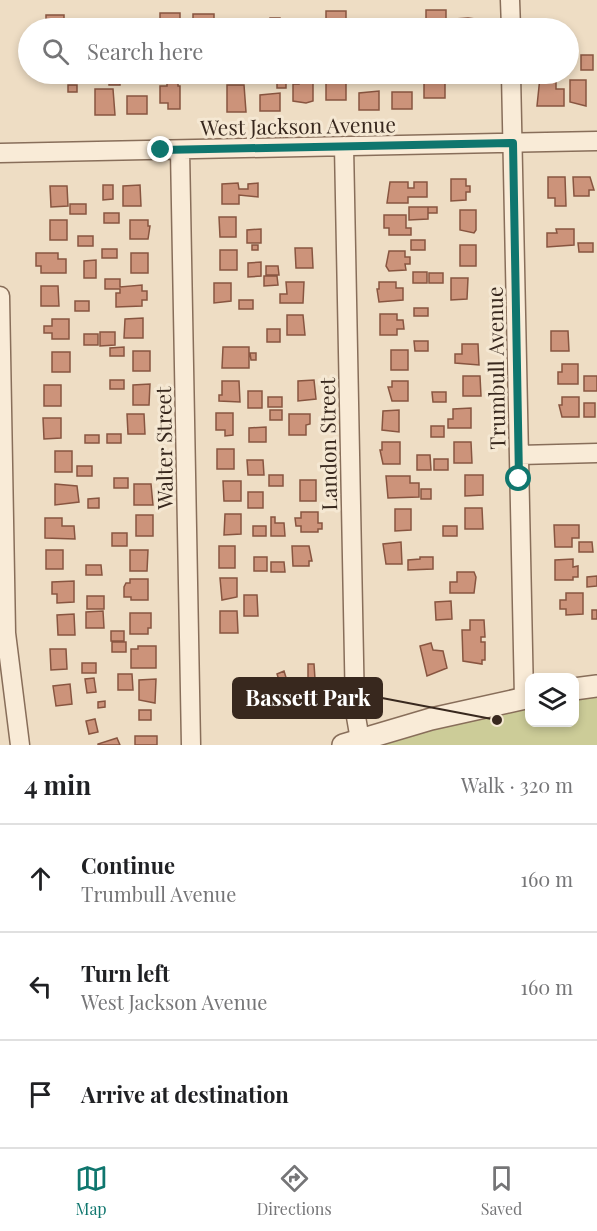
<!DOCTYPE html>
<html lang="en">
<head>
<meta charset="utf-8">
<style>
	:root { --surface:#fff; --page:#f6f6f6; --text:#202124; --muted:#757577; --line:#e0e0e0; --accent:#0f766e }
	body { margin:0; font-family:"Playfair Display",serif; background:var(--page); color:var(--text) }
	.controls { position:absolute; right:18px; bottom:18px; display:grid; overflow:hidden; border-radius:12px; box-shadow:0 3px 9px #0003 }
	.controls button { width:54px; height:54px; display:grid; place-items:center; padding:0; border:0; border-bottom:2px solid var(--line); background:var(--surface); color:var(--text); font:30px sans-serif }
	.stop { position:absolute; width:18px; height:18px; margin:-14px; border:4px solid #0f766e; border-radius:50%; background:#fff }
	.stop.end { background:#0f766e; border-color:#fff; box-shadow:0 2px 6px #0008 }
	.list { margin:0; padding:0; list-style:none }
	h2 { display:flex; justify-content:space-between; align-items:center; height:78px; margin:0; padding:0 24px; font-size:26px }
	h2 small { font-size:20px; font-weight:400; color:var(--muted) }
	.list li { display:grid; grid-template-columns:39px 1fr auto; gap:18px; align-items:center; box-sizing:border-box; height:108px; padding:0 24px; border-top:2px solid var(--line) }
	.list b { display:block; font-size:22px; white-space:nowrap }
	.list p { margin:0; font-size:20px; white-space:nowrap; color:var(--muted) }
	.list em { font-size:20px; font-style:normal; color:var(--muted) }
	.icon { flex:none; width:33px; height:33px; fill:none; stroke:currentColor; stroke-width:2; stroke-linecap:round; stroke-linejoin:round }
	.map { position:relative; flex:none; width:597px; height:745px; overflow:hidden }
	.search { position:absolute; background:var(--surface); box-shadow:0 3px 9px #0003; left:18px; right:18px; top:18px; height:66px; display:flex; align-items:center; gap:15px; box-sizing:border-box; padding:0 21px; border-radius:33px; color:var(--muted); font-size:22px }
	.sheet { height:402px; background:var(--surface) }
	nav { display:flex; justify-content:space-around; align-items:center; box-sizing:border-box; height:84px; border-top:2px solid var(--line); background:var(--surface); font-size:16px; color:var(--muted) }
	nav a { display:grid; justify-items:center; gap:3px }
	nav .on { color:var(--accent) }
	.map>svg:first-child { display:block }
	.green { fill:#cccc98 }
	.building { fill:#cc937a; stroke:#885540; stroke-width:1.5 }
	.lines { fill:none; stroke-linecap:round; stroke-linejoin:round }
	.minor-casing { stroke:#886e5a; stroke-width:21 }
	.tertiary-casing { stroke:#886e5a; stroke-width:24 }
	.minor { stroke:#f9ebd7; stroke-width:18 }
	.tertiary { stroke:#f9ebd7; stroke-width:21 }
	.route { stroke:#0f766e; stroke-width:8 }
	.labels { text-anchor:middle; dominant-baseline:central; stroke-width:6; stroke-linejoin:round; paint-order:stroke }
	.street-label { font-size:21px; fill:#38281e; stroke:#f5e8d3 }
	.leader { fill:none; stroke:#38281e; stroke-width:2 }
	.callout-dot { fill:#38281e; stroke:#f5e8d3; stroke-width:2 }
	.callout { fill:#38281e; stroke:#38281e; stroke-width:2 }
	.callout-label { font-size:22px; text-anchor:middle; font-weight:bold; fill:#fff }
</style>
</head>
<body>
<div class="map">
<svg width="597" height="745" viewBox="0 0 597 745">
	<rect width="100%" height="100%" fill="#eeddc4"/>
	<path class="green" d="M597,694V745H371L529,705L530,722H574L575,698Z"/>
	<path class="building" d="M426,10H446V27L426,28Z
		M326,11H346V28H326Z
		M160,13H180V28H160Z
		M193,14H214V28H193Z
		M46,15H64V28H46Z
		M270,18H280V28H260V21H270Z
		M468,18L475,19V28H455V19Z
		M392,20H413V28H392Z
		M101,22L114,24V28H95V24Z
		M227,22H247V28H227Z
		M127,23H148V28H127Z
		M581,55H593V70H581Z
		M38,74H55V79H38Z
		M67,74H81V83H67Z
		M109,74H120V85H109Z
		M139,74H154V79H139Z
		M242,74H252V83H242Z
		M277,75H286V88H277Z
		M540,77H556V89H564V106H537Z
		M299,78H313V101L306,103L293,101V84H299Z
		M570,80H586V106L570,102Z
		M167,81H178V86H180V109H168V103H160V86H167Z
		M424,81H445V98H424Z
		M326,83H346V100H326Z
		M68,85H77V92H68Z
		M227,85H244L246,112H227Z
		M95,89H113L115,115H95Z
		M379,91V110H359V93Z
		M392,92H412V109H392Z
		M280,93V111H260V95Z
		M127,96H147V114H127Z
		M548,177H565L566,206H555V198H548Z
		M573,177H590L594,190H589V196H574Z
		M451,179H466V186H470V192H466V200L451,201Z
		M390,182H408V188H414V182H427V197H408V203H387Z
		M238,183L239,189H248V184L258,183V197L239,195V204H222V184Z
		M103,185H113V199L103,200Z
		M140,185L141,206H123V186Z
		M50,186H67L68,206L51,207Z
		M70,204H86V214H70Z
		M409,207H428V219L409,220Z
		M428,207H437V213H428Z
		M460,210H476V230L474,233L460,230Z
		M104,213H119V223H104Z
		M384,215H406V228H411V235H389V228H384Z
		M219,217H236V237H220Z
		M50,220H67V240H50Z
		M130,220H148V226H150L148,239H130Z
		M261,229V243H247V230Z
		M556,229H574V245L547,247V233H557Z
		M78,236H93V246H78Z
		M411,240H425V250H411Z
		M578,243H593V252H579Z
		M252,245H258V250H252Z
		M460,245H476V266H460Z
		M295,248H312L313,268H296Z
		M102,249H117V258H102Z
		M220,250H237V270H220Z
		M389,251H405V257H410V264H405L406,270L389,271L386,266Z
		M36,253H58V259H66V273H41V266H36Z
		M131,253H148V273H131Z
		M96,260V278H84V261Z
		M261,262V276L248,277V263Z
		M266,266H278L279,275H266Z
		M413,272H427V283H413Z
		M429,273H443V283H429Z
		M264,276H277L278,285L264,286Z
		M451,278H468L467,299L451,300Z
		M105,279H120V287L142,285V291H147V300H142V306L116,307V293H120V289H105Z
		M286,282H304L303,303H280V294H287Z
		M379,282H396V288H403V300L379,302L377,289H379Z
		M214,283H231V301L214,303Z
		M41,286H58L59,306H41Z
		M239,300H253V309H239Z
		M75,301H89V311H75Z
		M414,308H428V316H414Z
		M380,314H397V320H403L404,329H397V335H380Z
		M287,315H303L305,335H287Z
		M143,318V338H124L125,319Z
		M52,319H69V339H52V333H44V326H52Z
		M267,329H280V342H267Z
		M551,331H568L569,351H551Z
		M100,332H115V345L100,346Z
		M84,334H98V345H84Z
		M414,341H428V351H415Z
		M462,344H478L479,365L455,363V354H462Z
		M124,347V356H110V348Z
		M223,347H249V368H222Z
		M391,350H408V370H391Z
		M133,351H150V371H133Z
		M52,352H70V372H52Z
		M250,353H256V360H251Z
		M562,364H578V384H558V372H562Z
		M463,376H480L481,396H463Z
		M584,376H597V391H584Z
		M110,380H124V389H110Z
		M314,380L316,399L298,401V381Z
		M222,381H239L240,402L219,401V395H222Z
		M392,381H408V401H392L388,387H392Z
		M150,384L149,405H133V385Z
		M44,385H61V406H44Z
		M248,391H262V408H248Z
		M432,392H446V402H433Z
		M268,397H282V407H268Z
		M562,397H579V417H562L559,405H562Z
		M584,403H595V417H584Z
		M471,408V428H448V419H453V409Z
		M270,410H282V420H270Z
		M399,410V432L382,430L383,411Z
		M216,413H233V435L225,436V430H216Z
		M127,414H144L145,434H128Z
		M289,414H310V424L306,425V435H289Z
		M43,418H61V438L44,439Z
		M431,426H444V437H431Z
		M266,427V442H249V428Z
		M107,434H121V443H107Z
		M85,435H99V443H85Z
		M382,442H400V464H383L380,450H382Z
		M454,442H471L472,463H454Z
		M217,449H234V469H217Z
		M55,451H72V472H55Z
		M417,455H430L431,470H417Z
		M434,459H448V470H434Z
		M247,460H263L264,475H248Z
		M77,466H92V476H77Z
		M269,475H283V486H269Z
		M465,475H483V495L465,496Z
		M386,476H410V483H419V497L388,498Z
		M114,478H128V488H114Z
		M300,480H316V501H300Z
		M223,481H241V501H224Z
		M55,484L77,486L79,502L55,505Z
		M134,484H151L153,505H134Z
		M421,489H431V499H421Z
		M248,492H263V508H248Z
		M99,498V508H88V499Z
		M465,508H482L483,529H465Z
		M395,509H411V530L395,531Z
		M301,512H318V523H322V529H318V532H301V526H296L295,518H301Z
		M225,514H241V534L224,535Z
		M136,515H153V536H136Z
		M271,517H275V523H284L285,536H271Z
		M45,518H62V526H74L75,539L45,538Z
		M554,525H579V538H572V547H555Z
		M253,526H266V536H253Z
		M443,526H457V536H443Z
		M112,533H127V546H112Z
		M401,542L402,564H386L383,544Z
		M579,542H592L593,552H579Z
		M219,546H235V568H219Z
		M292,546H309L312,561H309V566H293Z
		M46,550H63V569H46Z
		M130,550H148L147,571H130Z
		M254,557H267V571H254Z
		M420,557H433V569L408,570V560L420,559Z
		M573,559V567L578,566V577H573V580H555V560Z
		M271,562H284L285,572H271Z
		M86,565H101L102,575H86Z
		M457,572H474L476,577L474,593H450V582H457Z
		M597,576V586L587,587V577Z
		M220,578H237V597L222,600Z
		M130,579H148V600H131V597H124V587L126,583H130Z
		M74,581V602L57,603V594H52V582Z
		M566,593H583V614L566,615V609H560V600H566Z
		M244,595H257L258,616H244Z
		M87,596H104V609H87Z
		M451,601L452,619L436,620L435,602Z
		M592,610H597V619H592Z
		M103,611L104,628H86V612Z
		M220,611H237L238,633H220Z
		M130,613H151V628H148V634H130Z
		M74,614L75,635H58L57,615Z
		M470,620H484L485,637H481V642H485V660H482V664L463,661L462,630H470Z
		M111,631H124V641H111Z
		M112,642H126V652H112Z
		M431,643L433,650L443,651L447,668L427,676L420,646Z
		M138,646H156V668H131V649H138Z
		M50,649H66L67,669L51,670Z
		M82,663H96V673H82Z
		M308,664H314L315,679L322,681L320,700H304L303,679H308Z
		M284,671L288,684L281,686L277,674Z
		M118,674H132L133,690H118Z
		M94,678L96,692L87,693L85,679Z
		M156,679L155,703L139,700V680Z
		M70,684L72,704L56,706L53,686Z
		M105,701V707L98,708V702Z
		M139,710H151V720H139Z
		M95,719L98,732L89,734L86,721Z
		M135,736H157V745H135Z
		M117,738L120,745H98V744Z"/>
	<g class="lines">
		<defs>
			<path id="minor" d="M510,0L511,28
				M511,74L524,698
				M344,146L355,711L360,740
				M180,150L191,745
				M0,153L597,141
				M0,296L6,633L20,745
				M519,455L597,453"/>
			<path id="tertiary" d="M574,689L597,686
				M343,745L431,719L530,697"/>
		</defs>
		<use href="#minor" class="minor-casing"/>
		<use href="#tertiary" class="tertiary-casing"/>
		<use href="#minor" class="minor"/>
		<use href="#tertiary" class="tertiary"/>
	</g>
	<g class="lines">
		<path class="route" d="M161,150L513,143L519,479"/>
	</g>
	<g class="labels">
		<g class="street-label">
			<text transform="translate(298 125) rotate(-1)">West Jackson Avenue</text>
			<text transform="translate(495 368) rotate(-91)">Trumbull Avenue</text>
			<text transform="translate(327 444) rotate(-91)">Landon Street</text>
			<text transform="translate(163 448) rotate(-91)">Walter Street</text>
		</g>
	</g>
	<path class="leader" d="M497 720L382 698"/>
	<circle class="callout-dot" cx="497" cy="720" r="6"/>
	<rect class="callout" x="233" y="678" width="149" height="40" rx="6"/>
	<g class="callout-label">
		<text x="308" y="706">Bassett Park</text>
	</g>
</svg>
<div class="controls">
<button><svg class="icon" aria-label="layers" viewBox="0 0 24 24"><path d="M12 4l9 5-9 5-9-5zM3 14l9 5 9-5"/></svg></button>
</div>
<div class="stop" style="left:519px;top:479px"></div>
<div class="stop end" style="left:161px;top:150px"></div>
<div class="search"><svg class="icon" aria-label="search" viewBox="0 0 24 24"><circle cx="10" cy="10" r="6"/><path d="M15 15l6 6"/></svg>Search here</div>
</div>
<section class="sheet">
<h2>4 min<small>Walk · 320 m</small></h2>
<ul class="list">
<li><svg class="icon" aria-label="ahead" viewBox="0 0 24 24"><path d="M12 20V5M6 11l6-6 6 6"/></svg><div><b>Continue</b><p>Trumbull Avenue</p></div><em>160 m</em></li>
<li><svg class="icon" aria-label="left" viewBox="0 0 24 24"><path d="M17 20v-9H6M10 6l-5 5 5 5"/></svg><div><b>Turn left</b><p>West Jackson Avenue</p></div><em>160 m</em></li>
<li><svg class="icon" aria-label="arrive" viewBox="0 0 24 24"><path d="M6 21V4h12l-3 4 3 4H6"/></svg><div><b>Arrive at destination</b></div></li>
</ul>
</section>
<nav>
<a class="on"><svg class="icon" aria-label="map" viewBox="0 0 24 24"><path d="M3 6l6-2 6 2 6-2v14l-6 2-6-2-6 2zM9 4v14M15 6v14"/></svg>Map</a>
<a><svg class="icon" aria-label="directions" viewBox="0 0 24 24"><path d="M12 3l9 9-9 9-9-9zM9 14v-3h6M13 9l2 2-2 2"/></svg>Directions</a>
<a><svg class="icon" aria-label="saved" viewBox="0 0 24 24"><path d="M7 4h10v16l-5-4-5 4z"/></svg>Saved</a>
</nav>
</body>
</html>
